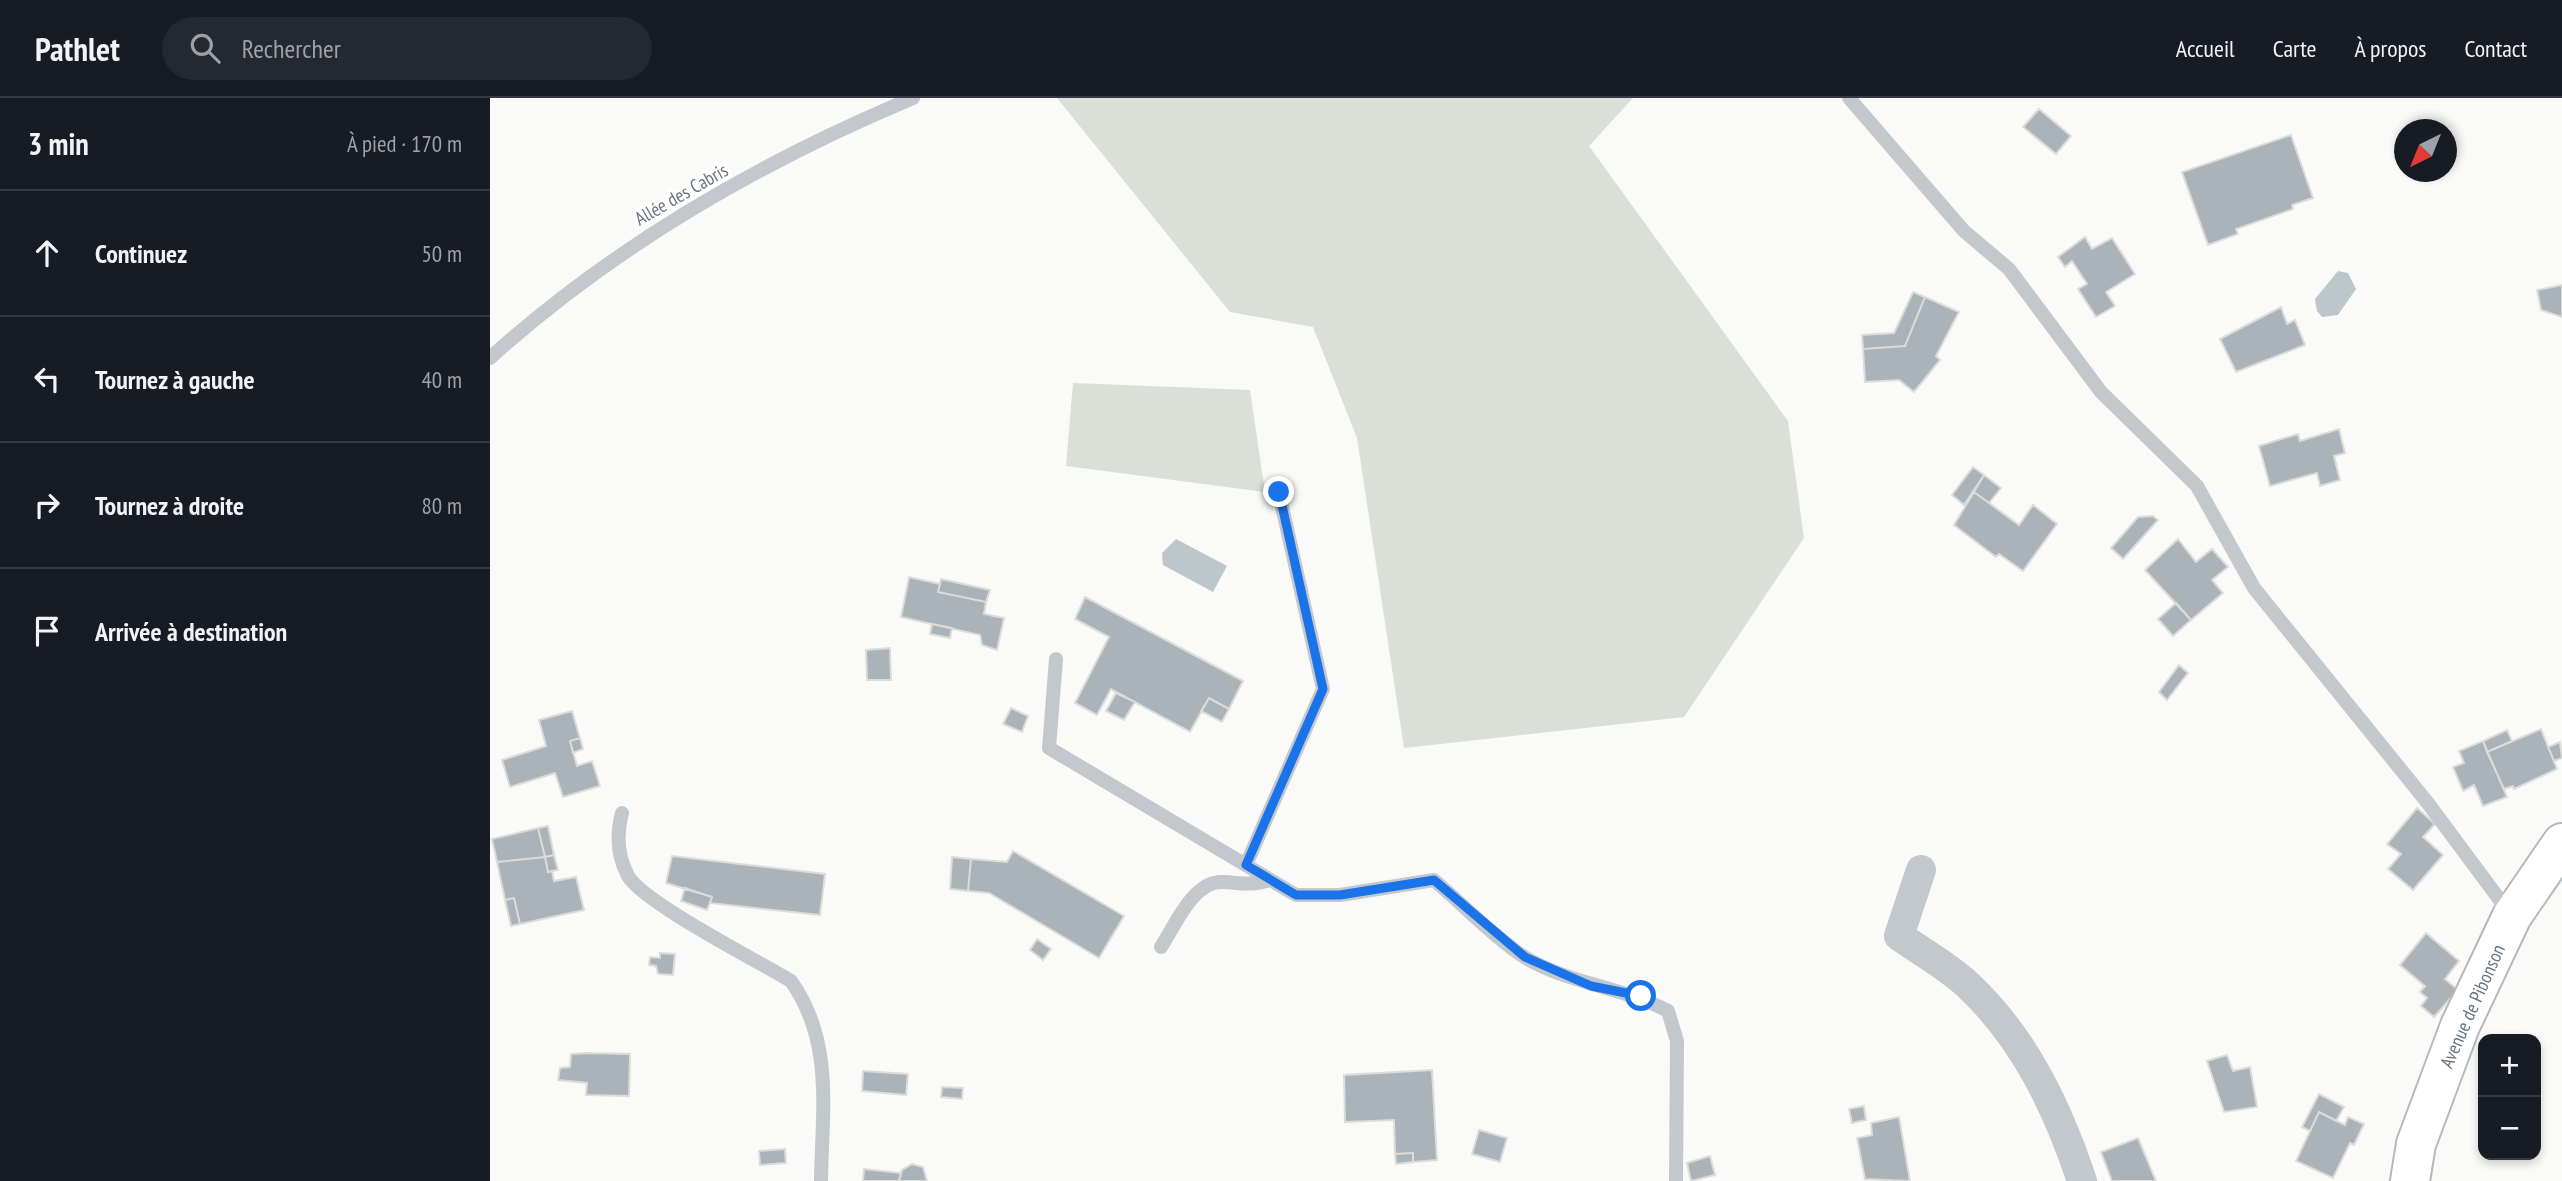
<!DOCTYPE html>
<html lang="fr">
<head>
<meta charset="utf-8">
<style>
	:root { --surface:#171b24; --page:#242831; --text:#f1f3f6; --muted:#9ea1a6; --line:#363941 }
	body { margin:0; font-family:"PT Sans Narrow",sans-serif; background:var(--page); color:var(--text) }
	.controls { position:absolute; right:21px; bottom:21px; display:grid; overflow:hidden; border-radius:14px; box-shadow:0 4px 10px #0003 }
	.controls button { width:63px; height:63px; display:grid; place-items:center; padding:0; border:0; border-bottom:2px solid var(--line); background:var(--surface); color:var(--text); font:35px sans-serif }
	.compass { position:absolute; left:1904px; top:21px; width:63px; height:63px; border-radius:50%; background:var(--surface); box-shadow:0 4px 10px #0003; rotate:223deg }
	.stop { position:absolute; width:21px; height:21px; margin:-16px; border:5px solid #1a73e8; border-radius:50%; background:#fff }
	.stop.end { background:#1a73e8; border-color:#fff; box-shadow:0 2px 7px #0008 }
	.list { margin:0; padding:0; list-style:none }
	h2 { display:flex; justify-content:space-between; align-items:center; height:91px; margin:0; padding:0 28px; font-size:30px }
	h2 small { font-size:23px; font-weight:400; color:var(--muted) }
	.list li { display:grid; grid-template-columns:46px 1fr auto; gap:21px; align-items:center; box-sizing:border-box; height:126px; padding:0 28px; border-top:2px solid var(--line) }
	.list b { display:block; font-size:26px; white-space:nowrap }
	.list em { font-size:23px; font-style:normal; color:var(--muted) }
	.icon { flex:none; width:38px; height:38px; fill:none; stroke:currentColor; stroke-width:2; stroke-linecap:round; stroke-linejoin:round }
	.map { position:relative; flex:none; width:2072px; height:1083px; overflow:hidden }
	header { display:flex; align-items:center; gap:42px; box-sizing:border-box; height:98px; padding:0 35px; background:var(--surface); border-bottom:2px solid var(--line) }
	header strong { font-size:33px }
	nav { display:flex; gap:38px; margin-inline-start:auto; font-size:24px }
	.search { width:490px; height:63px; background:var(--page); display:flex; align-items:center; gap:18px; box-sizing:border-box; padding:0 24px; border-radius:38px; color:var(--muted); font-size:26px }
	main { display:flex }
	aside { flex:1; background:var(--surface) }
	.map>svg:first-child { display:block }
	.green { fill:#dadfd7 }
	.water { fill:#bbc7cb }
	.building { fill:#aab3b9; stroke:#dcdcda; stroke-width:2 }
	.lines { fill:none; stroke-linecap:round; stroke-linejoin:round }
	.secondary-casing { stroke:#b3babf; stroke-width:42 }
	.lane { stroke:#c3c8cc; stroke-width:14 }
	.street { stroke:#c3c8cc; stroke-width:30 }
	.secondary { stroke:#fff; stroke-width:38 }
	.route { stroke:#1a73e8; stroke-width:9 }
	.labels { text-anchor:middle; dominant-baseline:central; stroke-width:7; stroke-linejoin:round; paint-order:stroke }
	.street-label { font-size:19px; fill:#657683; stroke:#fff }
</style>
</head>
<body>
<header>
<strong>Pathlet</strong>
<div class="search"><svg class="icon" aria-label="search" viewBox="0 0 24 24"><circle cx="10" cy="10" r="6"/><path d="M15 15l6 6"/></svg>Rechercher</div>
<nav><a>Accueil</a><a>Carte</a><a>À propos</a><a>Contact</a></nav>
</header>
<main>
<aside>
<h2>3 min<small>À pied · 170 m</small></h2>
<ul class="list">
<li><svg class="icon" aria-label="ahead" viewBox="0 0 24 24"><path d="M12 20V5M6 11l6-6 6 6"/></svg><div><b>Continuez</b></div><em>50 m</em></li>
<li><svg class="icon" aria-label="left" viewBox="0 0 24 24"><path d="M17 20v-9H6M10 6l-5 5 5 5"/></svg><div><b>Tournez à gauche</b></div><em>40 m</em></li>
<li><svg class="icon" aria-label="right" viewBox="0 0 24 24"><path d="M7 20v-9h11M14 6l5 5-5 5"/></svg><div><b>Tournez à droite</b></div><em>80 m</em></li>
<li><svg class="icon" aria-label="arrive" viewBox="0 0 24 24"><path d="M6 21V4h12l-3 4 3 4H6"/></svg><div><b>Arrivée à destination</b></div></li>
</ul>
</aside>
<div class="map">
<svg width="2072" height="1083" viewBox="0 0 2072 1083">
	<rect width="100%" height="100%" fill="#fafaf8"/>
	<path class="green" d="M567,0H1143L1099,48L1298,323L1314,440L1194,619L914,650L867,340L823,229L740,214Z
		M583,285L760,292L775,394L576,368Z"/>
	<path class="water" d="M1848,173L1858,175L1866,191L1848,217L1832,219L1827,213L1825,201Z
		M686,441L737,468L723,494L673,467L672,455Z"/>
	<path class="building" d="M1549,11L1581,38L1566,56L1533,29Z
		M1801,37L1823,100L1802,107L1803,111L1746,131L1748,136L1718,147L1692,74Z
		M1595,139L1602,151L1622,140L1645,176L1616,194L1625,208L1606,219L1588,191L1597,186L1582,163L1575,169L1568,159Z
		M2072,187V219L2051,212L2047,192Z
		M1423,194L1435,199L1415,248L1373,251L1372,237L1404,235Z
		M1435,199L1469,214L1446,258L1450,262L1424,294L1409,282L1375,284L1373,251L1415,248Z
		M1791,209L1797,226L1805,222L1815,247L1746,274L1730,241Z
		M1849,331L1855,355L1844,358L1850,382L1830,388L1827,375L1780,388L1769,348L1808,336L1810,343Z
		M1483,369L1494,377L1474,407L1462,397Z
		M1494,377L1511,390L1499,405L1484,394Z
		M1484,394L1529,427L1543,407L1567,426L1533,473L1509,456L1506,459L1464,427Z
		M1663,418L1668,422L1633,461L1621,450L1648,419Z
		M1688,441L1706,464L1722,451L1738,469L1722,482L1733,495L1701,522L1655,472Z
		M419,479L450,486L448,494L496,504L494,516L514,520L507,552L492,547L490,537L411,519Z
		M451,481L500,492L496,504L448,494Z
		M595,499L753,583L739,611L719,600L700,634L621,591L607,617L585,605L619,539L585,521Z
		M1686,505L1701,522L1683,538L1668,521Z
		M442,526L462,530L460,540L440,536Z
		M400,550L401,582H377L376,552Z
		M1689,567L1698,575L1677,602L1669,594Z
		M626,595L645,604L634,622L616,613Z
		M719,600L739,611L732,624L711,613Z
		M521,610L538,618L532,634L513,626Z
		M82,613L90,640L80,643L87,668L102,663L110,688L73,699L65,675L20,689L12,662L56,648L49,622Z
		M2051,631L2067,671L2024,691L2023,688L2014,691L1997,654Z
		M2017,632L2022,643L1997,654L1993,643Z
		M90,640L93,651L83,655L80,643Z
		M1993,643L2017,699L1993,708L1984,687L1973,693L1963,669L1974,665L1969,653Z
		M2070,644L2072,660L2064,663L2058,649Z
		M1927,710L1945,726L1933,739L1953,757L1923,792L1898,771L1911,756L1897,746Z
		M58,728L64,757L55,759L48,730Z
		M48,730L55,759L7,764L2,741Z
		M523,753L634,818L609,860L499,795L478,793L481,761L517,764Z
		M64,757L68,772L58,774L55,759Z
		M182,758L335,776L330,817L220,805L222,799L176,785Z
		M55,759L58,774L62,773L64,783L86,779L94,812L30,826L24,800L15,802L7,764Z
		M462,759L481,761L478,793L460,791Z
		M195,790L222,799L217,812L191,803Z
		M24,800L30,826L21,828L15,802Z
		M1936,835L1969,863L1955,881L1968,892L1944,919L1931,908L1937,900L1930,894L1935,888L1910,867Z
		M547,841L561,851L553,862L540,852Z
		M170,855L185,856L183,877L168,876L166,868L159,867L160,859L170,860Z
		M97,955L140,956L139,998L96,997L97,985L68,982L70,970L80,969L81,956Z
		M1737,957L1743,973L1760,969L1767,1009L1734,1014L1717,963Z
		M942,972L947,1062L923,1064V1055L905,1056L904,1022L855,1024L854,977Z
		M373,973L418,976L416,997L372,993Z
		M452,989L473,990L472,1001L451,999Z
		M1829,996L1854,1009L1846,1023L1829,1014L1820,1033L1812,1029Z
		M1374,1008L1376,1022L1362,1025L1359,1011Z
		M1829,1014L1855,1027L1858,1019L1874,1026L1864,1047L1860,1045L1843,1080L1806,1063Z
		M1409,1019L1420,1083L1375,1081L1367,1040L1382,1037L1381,1025Z
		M989,1032L1017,1040L1010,1064L982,1056Z
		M1648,1040L1666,1083H1622L1611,1054Z
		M295,1051L296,1065L270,1067L269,1053Z
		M923,1055V1064L906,1066L905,1056Z
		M1220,1058L1225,1077L1201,1083L1197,1065Z
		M422,1066L433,1069L437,1083H409L412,1072Z
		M374,1071L411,1075L409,1083H373Z"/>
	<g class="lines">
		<defs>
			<path id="secondary" d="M1920,1083L1926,1046L1970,928L2022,818L2072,745"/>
		</defs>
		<use href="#secondary" class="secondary-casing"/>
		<path class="lane" d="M1359,0L1474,133L1519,171L1611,294L1707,388L1764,490L1937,704L2021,817
			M0,260C124,148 270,64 423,0
			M566,561L559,650L806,797H850L944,782C970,804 1008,843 1036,860C1080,886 1133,889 1178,913L1187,943L1186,1083
			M132,715C126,737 127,757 138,778C154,805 268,863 301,883C344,944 332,1012 331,1083
			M756,767L833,591L789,395
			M671,849C685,828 703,783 732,784C754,785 758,788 781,782"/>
		<path class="street" d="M1431,772L1409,838C1432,854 1459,869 1479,888C1535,941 1568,1011 1592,1083"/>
		<use href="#secondary" class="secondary"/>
	</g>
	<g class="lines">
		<path class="route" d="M789,394L833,591L756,767L806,797H850L944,782L1035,859L1101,888L1151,898"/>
	</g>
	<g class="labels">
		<g class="street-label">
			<text transform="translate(191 96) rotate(-30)">Allée des Cabris</text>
			<text transform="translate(1982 908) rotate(-66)">Avenue de Pibonson</text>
		</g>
	</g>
</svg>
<div class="controls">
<button>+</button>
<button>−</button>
</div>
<svg class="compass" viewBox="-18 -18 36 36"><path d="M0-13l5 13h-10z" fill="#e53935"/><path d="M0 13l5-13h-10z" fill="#9ea1a6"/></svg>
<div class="stop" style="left:1151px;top:898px"></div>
<div class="stop end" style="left:789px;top:394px"></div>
</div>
</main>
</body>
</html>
